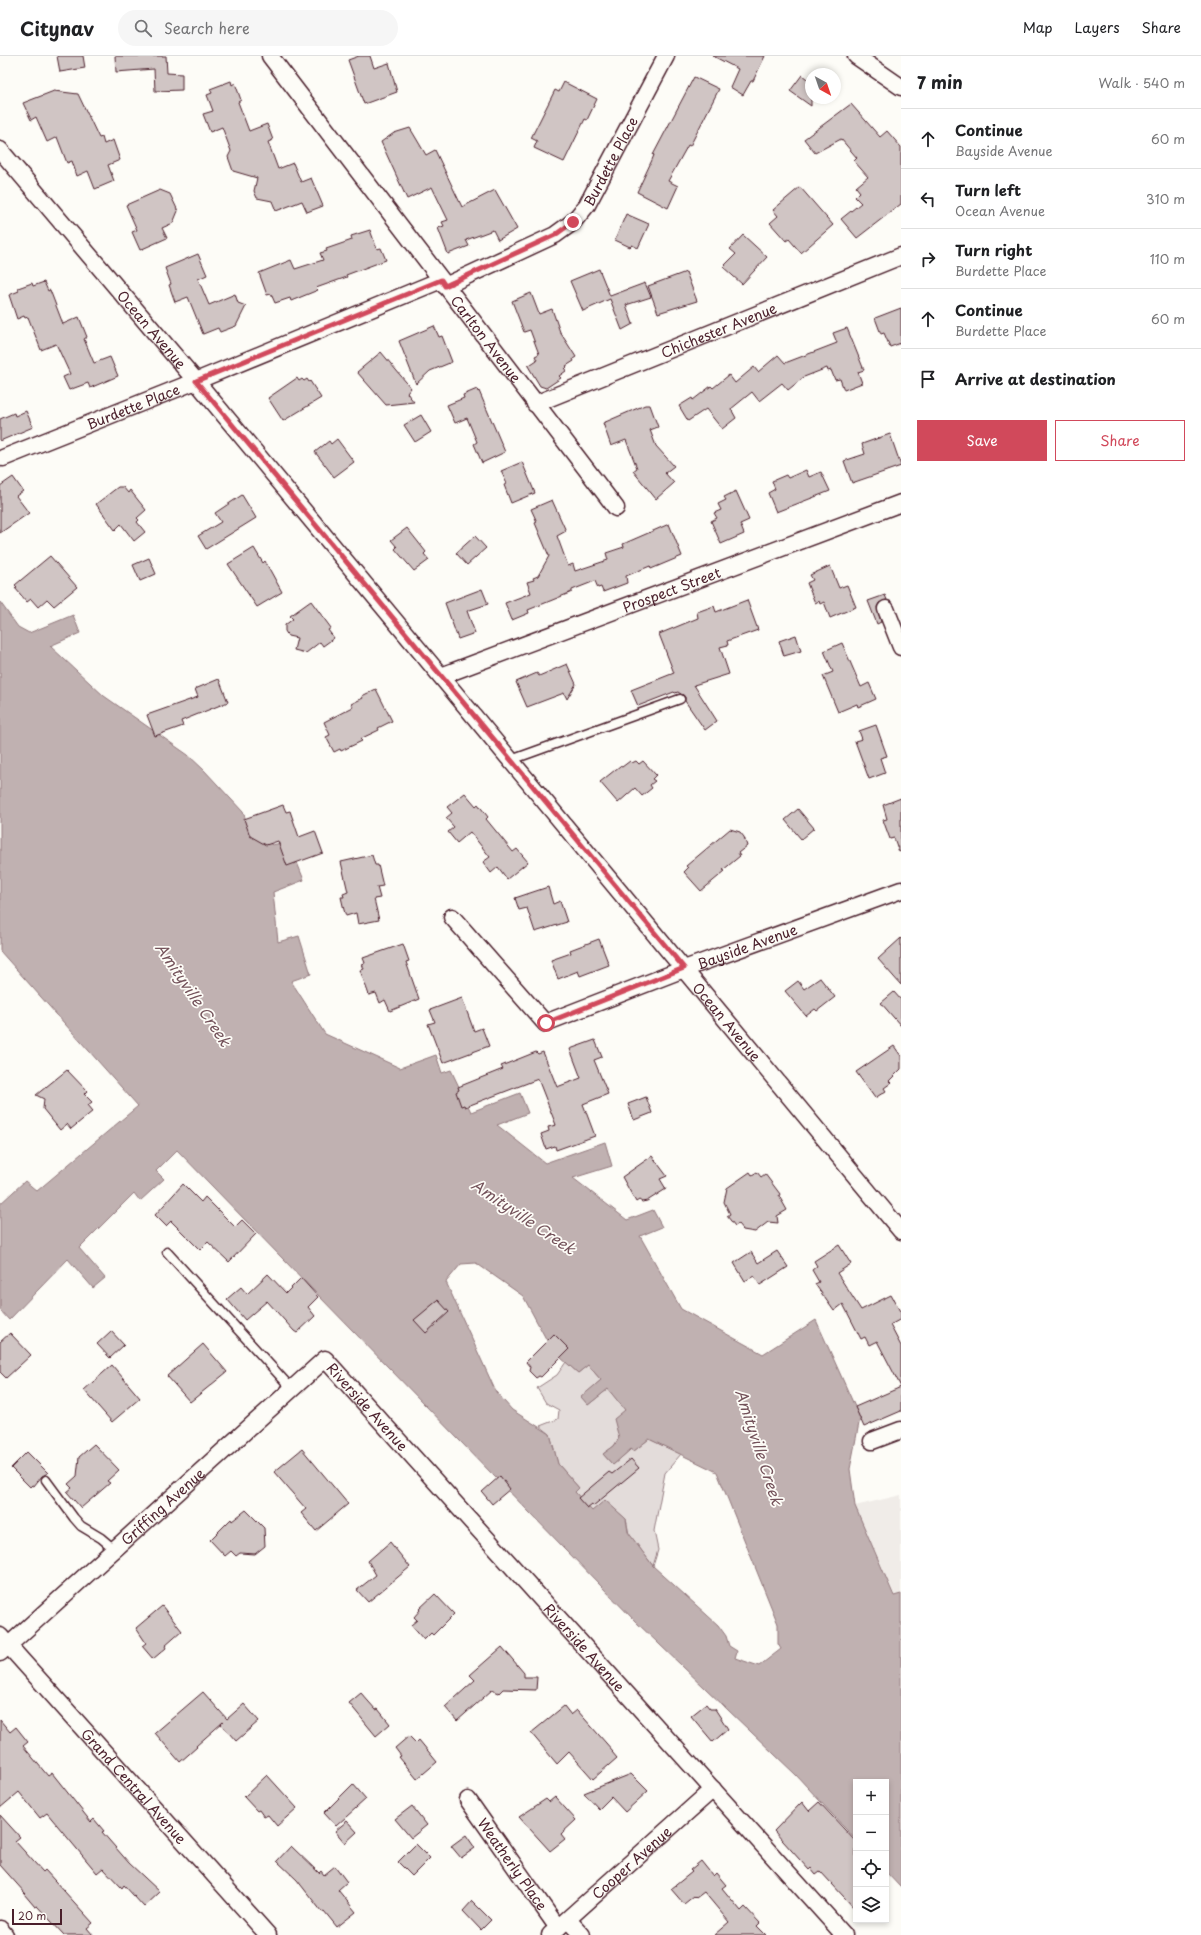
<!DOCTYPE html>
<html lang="en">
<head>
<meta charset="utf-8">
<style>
	:root { --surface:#fff; --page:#f6f6f6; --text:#202124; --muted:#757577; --line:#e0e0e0; --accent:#d1495b }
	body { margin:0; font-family:"Playpen Sans",sans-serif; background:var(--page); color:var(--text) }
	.controls { position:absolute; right:12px; bottom:12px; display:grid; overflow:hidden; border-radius:0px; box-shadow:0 2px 6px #0003 }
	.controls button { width:36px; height:36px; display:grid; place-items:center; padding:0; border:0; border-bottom:1px solid var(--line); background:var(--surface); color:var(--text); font:20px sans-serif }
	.compass { position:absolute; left:805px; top:12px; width:36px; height:36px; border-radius:50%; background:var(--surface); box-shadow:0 2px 6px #0003; rotate:140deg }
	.scale { position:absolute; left:12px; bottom:10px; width:50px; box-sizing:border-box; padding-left:4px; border:2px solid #4a1f2b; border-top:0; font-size:11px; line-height:14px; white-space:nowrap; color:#4a1f2b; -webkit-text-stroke:3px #fdfcf7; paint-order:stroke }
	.stop { position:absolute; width:12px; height:12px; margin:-9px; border:3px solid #d1495b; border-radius:50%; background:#fff }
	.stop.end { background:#d1495b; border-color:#fff; box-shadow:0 1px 4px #0008 }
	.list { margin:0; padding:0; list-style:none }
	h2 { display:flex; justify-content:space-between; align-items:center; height:52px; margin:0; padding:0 16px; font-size:17px }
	h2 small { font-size:13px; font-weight:400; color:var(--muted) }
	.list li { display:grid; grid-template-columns:26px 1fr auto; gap:12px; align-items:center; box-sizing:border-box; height:60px; padding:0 16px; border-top:1px solid var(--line) }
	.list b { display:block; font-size:15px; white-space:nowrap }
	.list p { margin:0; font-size:13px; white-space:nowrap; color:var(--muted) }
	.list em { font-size:13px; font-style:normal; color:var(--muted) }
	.actions { display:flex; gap:8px; padding:12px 16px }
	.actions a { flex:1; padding:9px 0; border:1px solid var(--accent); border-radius:0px; text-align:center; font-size:14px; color:var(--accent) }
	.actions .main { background:var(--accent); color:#fff }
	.icon { flex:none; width:22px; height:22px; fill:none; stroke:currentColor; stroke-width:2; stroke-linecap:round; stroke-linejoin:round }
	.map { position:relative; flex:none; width:901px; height:1879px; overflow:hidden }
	header { display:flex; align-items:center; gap:24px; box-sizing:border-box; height:56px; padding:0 20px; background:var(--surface); border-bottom:1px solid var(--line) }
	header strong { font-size:19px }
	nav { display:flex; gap:22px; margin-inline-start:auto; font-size:14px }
	.search { width:280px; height:36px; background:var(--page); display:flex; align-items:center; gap:10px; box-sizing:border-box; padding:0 14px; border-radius:22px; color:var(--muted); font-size:15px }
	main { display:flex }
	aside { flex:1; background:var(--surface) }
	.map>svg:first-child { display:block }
	.built { fill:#f0ece8 }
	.green { fill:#e3dcda; stroke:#967e82 }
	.water { fill:#c0b1b1; stroke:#91777b; fill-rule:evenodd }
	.building { fill:#d0c5c4; stroke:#4a1f2b }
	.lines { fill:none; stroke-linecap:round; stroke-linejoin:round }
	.lane-casing { stroke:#4a1f2b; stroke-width:11 }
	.street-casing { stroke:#4a1f2b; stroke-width:19 }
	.lane { stroke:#fdfcf7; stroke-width:8 }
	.street { stroke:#fdfcf7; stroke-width:16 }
	.route { stroke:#d1495b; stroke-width:5 }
	.labels { text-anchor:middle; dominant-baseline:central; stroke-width:3.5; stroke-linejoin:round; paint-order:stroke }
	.street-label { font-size:14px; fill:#4a1f2b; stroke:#fdfcf7 }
	.water-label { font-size:15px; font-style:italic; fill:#73525a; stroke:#fdfcf7 }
</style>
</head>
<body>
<header>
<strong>Citynav</strong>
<div class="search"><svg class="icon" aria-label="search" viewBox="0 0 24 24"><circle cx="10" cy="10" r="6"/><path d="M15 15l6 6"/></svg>Search here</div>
<nav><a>Map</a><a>Layers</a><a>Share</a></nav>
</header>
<main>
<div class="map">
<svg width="901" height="1879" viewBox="0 0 901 1879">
	<rect width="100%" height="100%" fill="#fdfcf7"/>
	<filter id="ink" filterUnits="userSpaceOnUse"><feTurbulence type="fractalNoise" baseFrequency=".025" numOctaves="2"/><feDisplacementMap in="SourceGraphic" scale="8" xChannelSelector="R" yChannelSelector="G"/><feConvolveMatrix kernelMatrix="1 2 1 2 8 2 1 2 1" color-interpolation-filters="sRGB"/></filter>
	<g filter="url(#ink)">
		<path class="built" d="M901,1439V1538L895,1540L855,1450Z"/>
		<path class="green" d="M566,1306L578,1317L588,1309L601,1324L582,1341L588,1349L608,1333L626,1354L615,1363L619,1382L614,1390L603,1398L613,1409L631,1393L634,1395L649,1383L681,1398L665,1417L654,1475L658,1494L653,1510L629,1478L626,1463L605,1445L592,1456L575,1436L579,1432L558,1408L550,1378L540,1370L558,1363L559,1354L546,1347L537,1332L557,1319Z"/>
		<path class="water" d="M0,546L18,571L29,577L73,559L80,577L50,590L104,640L188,699L204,714L243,756L249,772L272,789L281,787L296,804L304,824L273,836L278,886L299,880L311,918L291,925L325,978L400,1012L436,999L442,1017L451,1014L471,1056L520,1037L528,1057L497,1069L545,1107L605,1086L612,1110L573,1122L627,1164L653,1154L662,1171L640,1180L681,1253L763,1298L816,1264L860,1362L850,1413L855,1450L894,1540L901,1538V1832L886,1816V1726H856V1784L796,1719L636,1566L177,1094L156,1115L164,1123L140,1145L134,1137L79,1192L105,1222L93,1232L68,1203L9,1264L0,1254V1148L25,1125L37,1135L138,1050L0,895ZM476,1207L523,1240L552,1294L578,1317L588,1309L601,1324L581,1341L588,1349L608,1333L625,1354L614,1363L619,1382L614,1390L603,1398L613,1409L631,1393L634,1395L649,1383L717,1416L778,1568V1588L781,1593L759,1610L735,1602L737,1595L729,1590L726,1580L718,1569L653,1510L628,1476L626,1463L605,1444L592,1455L575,1436L579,1432L558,1408L550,1378L512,1354L496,1336L446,1226L461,1208Z"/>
		<path class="building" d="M57,0H83L85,12L60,16Z
			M115,0H166L167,17L182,18V34L155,35L154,13L116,16Z
			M359,0H370L374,12L389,7L397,36L364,48L348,4Z
			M713,0H765L753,25H751L743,39L730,31L738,13Z
			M802,19L811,26V50L790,35Z
			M694,21L719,33L690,90L688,89L668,125L678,130L668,152L637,136L652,104L654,99H653Z
			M231,25L232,29L235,27L241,44L238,46L249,75L267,68L273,84L268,86L278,113L293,107L301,126L311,122L323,150L307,156L302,145L276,155L272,145L257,142L254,135L257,122L233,115L228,101L231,95L222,71L210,76L203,58L213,55L207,39L212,37L210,33Z
			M564,26L597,43L587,64L585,63L564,106L534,92L537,85L531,82L555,34L559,36Z
			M54,35L78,38L99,82L102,81L104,88L113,84L120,104L108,109L114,125L95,133L88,115L77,120L72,105L67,107L57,81L47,86L36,61L31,64L23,47Z
			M851,48L880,81L887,75L901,91V148L857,182L841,163L861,147L855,141L860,136L856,131L868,121L854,105L857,102L841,83L815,97L804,83Z
			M410,72L426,99L435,94L462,151L495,134L517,173L498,184L493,174L466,184L469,190L448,198L438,172L444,170L442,166L448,164L432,131L407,143L381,86L394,77Z
			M800,131L833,169L801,197L789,183L786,185L770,167L778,160L773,154Z
			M160,134L170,138L178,155L173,167L162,172L167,182L140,194L132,176L137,174L126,149Z
			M626,158L649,168L638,192L632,189L630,191L615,184Z
			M370,174L377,193L381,192L386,204L346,219L347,221L316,232L318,234L291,245L290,242L275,247L271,238L267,239L259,217L291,204L295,213L323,204L320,197L327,195L326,193L352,184L351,180Z
			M743,179L767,201L742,228L723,211L736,198L730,193Z
			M198,198L207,219L198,223L209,249L235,238L238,247L246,250L236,270L220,276L218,272L203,278L188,241L175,246L169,229L171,228L165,212Z
			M599,213L610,240L645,227L651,241L626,249L633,268L622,274L610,243L583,255L570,225Z
			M686,216L697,245L658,257L648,230Z
			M44,226L48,235L50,234L63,268L79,261L87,281L84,283L94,307L110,301L118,320L90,332L88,327L69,334L63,321L70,318L58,292L56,288L41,294L28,261L25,262L24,260L17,263L9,239L19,235L18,232L32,227L33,230Z
			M531,237L539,258L552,253L560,276L576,301L573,303L574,305L566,310L567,311L565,313L566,315L559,320L561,322L546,332L540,330L528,310L537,304L535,300L539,298L530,274L524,276L512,245Z
			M901,252V287L890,291L884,277L881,278L875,262Z
			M434,270L439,281L442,280L452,306L430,315L416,328L399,285Z
			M847,272L864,314L858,316L862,327L844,334L840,323L835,324L831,314L828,315L827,312L804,321L788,334L782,327L759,345L752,336L731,353L736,362L722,373L706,353L688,365L679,350L692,342L693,344L711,330L713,332L729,319L735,327L754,311L758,316L778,299L785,307L837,287L833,277Z
			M381,296L411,332L407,337L414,346L386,349L357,316Z
			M297,322L299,325L302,323L304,325L307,323L309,326L310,325L321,342L283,365L268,342Z
			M477,333L478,336L479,335L505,396L482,407L474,388L477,386L467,362L455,367L447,349L464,342L463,339Z
			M645,349H650L658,371L650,374L656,390L674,410L665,417L674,427L656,443L633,415L637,412L626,384L611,390L603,367Z
			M26,355L33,371L0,385V363L14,357L15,360Z
			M421,359L431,376L415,386L404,369Z
			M890,378L901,410L852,427L844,405L865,398L862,388Z
			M337,383L354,406L334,421L315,396L329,385L331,388Z
			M522,406L535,437L511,447L504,429L507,428L501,415Z
			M806,414L809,421L821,416L830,435L776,456L768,437L775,433L772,425L786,419L788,422Z
			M13,421L23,435L16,440L29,457L0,477V430Z
			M118,431H123L128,437L130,434L146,454L137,462L139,464L137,466L145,476L134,485L121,468L115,474L96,448Z
			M736,435L749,464L740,468L744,478L721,488L711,465L717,462L714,457L721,454L718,448L726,444L724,441Z
			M242,439L256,462L206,493L198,480L221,466L215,457Z
			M552,444L566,475L557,480L568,510L573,508L575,515L608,504L606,497L624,491L623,488L669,468L682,500L651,513L650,510L626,520L627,527L603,536L601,531L598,532L595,525L572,534V536L528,554L529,557L512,564L505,547L531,537L527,526L534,524L533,522L538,520L549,500L535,467L537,466L531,453Z
			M407,472L426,496L424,498L429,504L414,515L395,493L397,491L391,484Z
			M475,480L486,492L467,509L456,497Z
			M254,492L263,507L265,505L282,536L257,551L228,508Z
			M50,500L77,531L54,550L47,543L38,551L31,543L27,546L15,532L17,531L15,529Z
			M149,502L156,518L140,525L133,509Z
			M830,510L839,532L847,529L856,551L830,562L824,546L820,548L819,545L815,547L807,527L813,524L810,519Z
			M482,533L488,548L467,555L475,577L458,583L445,547Z
			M885,539L887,544L879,547L877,551L881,566L877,568L868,545Z
			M747,544L758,574L727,585L728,589L720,591L729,618L694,629L717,665L705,674L685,645V641L678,636L675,637L674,636L638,650L631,634L674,617L659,578L698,562L697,556L714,550L716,556Z
			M311,545L331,572L328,574L334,582L323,590L320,586L306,597L294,594L297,582L288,580L285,575V569L293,563L290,560Z
			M796,579L801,595L784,600L779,585Z
			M842,587L861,631L869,627L876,643L858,651L857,648L838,656L823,620L833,616L824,595Z
			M567,608L576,628L567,643L564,637L527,651L516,626L537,617L539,620Z
			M219,623L228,646L181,665L183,670L155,680L147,659L198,641L195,633Z
			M376,633L392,665L378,672L379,674L360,683L362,685L341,695L340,693L334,696L326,681L330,679L324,666L353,651L351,648L363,642L362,640Z
			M876,669L887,700L880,702L885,717L869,723L855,685L862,683L859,675Z
			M630,705L632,707L636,705L639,708L643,705L656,719L652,723L655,725L650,729L652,732L642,740L635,732L618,747L600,726L620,710L622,711Z
			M465,737L476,750L478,748L488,761L486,763L513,796L517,793L528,806L507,823L498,811L491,817L483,806L490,801L470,776L457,787L448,776L454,771L446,762L452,757L447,751Z
			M901,742V795L899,796L894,782L890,783L883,764L887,763L883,749Z
			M283,749L286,756L290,755L299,781L315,775L323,797L287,810L278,785L266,789L250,780L244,763Z
			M798,753L814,772L801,783L785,764Z
			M730,773L740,776L744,781L747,790L738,797L740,800L723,814L725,815L701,835L684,816L688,812L686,810Z
			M372,799L375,809H378L383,830L377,831L380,842L374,843L379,864L358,868L356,857L346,860L344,854L341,841H344L343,838L348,836L341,806Z
			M548,831L553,848L560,845L567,866L535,876L527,852L519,854L515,842Z
			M901,882V929L878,903Z
			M599,883L609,909L580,920L578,915L558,923L551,904L571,897L570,894Z
			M403,888L409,905L406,906L419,943L390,955L385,944L380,947L376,937L369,939L360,914L364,913L362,908L365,907L363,902Z
			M820,922L835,941L817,955L815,953L806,960L785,935L798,925L804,933Z
			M894,936L901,944V970L881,947Z
			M462,942L474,975L482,972L489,990L443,1007L428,968L435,966L430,954Z
			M595,984L602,1001L594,1004L608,1038L583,1048L595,1080L556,1094L555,1090L546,1093L541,1078L549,1075L548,1071L556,1069L538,1023L465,1051L464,1049L461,1050L456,1036L459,1034L458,1031L503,1013L501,1010L536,996L538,998L543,996L557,1031L581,1022L570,993Z
			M894,990L901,1000V1013L889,1025L891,1027L884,1032L886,1035L875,1042L856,1016Z
			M67,1014L87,1035L84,1038L92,1046L88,1049L93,1055L71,1073L67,1068L60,1074L43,1053L44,1043L36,1039Z
			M646,1041L652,1057L634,1064L628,1048Z
			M652,1100L667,1120L660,1123L666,1133L647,1145L642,1146L639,1144L636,1146L622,1121Z
			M750,1116L752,1119L757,1116L761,1121L765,1118L780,1138L779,1140L787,1154L777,1160L778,1167L768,1166L755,1176L743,1174L738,1168L735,1170L727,1160L730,1158L724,1146L727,1132Z
			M183,1128L201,1146L205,1141L235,1171L242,1164L256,1178L229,1206L208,1186L200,1194L171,1165L166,1170L155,1159Z
			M839,1189L851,1208L837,1217L861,1254L891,1239L901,1257V1263L890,1269L901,1290V1331L877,1285L869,1289L865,1281L861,1283L843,1248L834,1255L815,1228L819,1226L812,1214L817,1210L814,1205Z
			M777,1195L788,1211L760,1229L754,1220L745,1225L734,1207L751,1196L758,1207Z
			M268,1218L286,1237L301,1222L318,1241L308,1251L315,1260L297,1277L294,1275L267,1245L245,1264L227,1243L241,1231L247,1238Z
			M438,1244L449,1256L426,1277L414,1264Z
			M111,1275L124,1289L110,1302L97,1288Z
			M10,1277L31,1299L6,1322L0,1316V1286Z
			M554,1278L569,1293L541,1321L539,1320L536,1322L529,1315L530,1311L526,1306Z
			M203,1288L227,1316L190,1346L167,1320Z
			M112,1309L140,1342L112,1366L84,1334Z
			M901,1331V1355L864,1371L855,1351Z
			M94,1388L119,1414L107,1425L110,1427L81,1452L67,1436L72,1432L68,1428L77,1420L79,1401Z
			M302,1393L348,1448L316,1475L301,1457L306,1453L274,1416Z
			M27,1396L48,1417L42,1420L34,1430L32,1429L30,1431L11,1412Z
			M631,1403L639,1412L593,1450L592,1448L587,1452L578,1442L609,1416L612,1418Z
			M500,1420L510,1433L492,1448L482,1436Z
			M246,1454L264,1472L265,1490L255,1498L240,1497L236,1500L231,1495L225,1500L210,1484L231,1463L232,1465Z
			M390,1486L410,1511L368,1546L357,1534L376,1519L368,1505Z
			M435,1538L454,1558L433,1579L431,1577L424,1584L411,1569L417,1564L414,1561L420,1554L419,1553Z
			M162,1550L182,1575L165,1590L166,1592L153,1603L142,1590L146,1587L136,1572Z
			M502,1591L524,1617V1621H537L536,1634L503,1633L499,1637L492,1634L457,1665L445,1651L475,1624L470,1619Z
			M203,1636L227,1663L244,1648L259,1665L236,1685L221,1668L223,1666L196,1690L197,1691L180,1706L155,1677Z
			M361,1637L376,1654L378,1653L390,1668L376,1680L349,1647Z
			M706,1648L710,1653H715L728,1673L713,1686L691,1660Z
			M564,1650L571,1659L577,1654L613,1695L612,1696L617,1702L593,1723L569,1696L557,1708L531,1677Z
			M0,1664L10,1676L16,1671L28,1686L23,1690L48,1720L52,1717L91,1766L94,1763L104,1775L102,1776L129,1807L160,1836L144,1851L124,1829L122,1832L103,1812L97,1817L47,1757L40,1762L19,1736L0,1752Z
			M409,1680L416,1687L419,1684L437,1706L417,1723L399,1701L401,1700L395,1692Z
			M631,1718L648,1735L625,1756L611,1741L599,1753L584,1737Z
			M267,1719L297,1752L277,1770L268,1759L264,1761L259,1754L257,1755L244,1741Z
			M353,1728L366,1743L336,1770L324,1757Z
			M555,1741L576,1764L561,1778L565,1783L550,1795L519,1761L546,1743L549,1746Z
			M802,1746L809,1755L819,1746L856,1786V1854L820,1815L816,1818L811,1812L809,1814L774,1775Z
			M412,1750L427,1769L411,1782L395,1763Z
			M0,1759L20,1781L15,1785L43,1816L45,1814L93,1867L87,1872L93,1879H64L37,1850L35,1851L24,1838L25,1837L0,1809Z
			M347,1765L357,1776L345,1787L335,1775Z
			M466,1779L475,1792L461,1802L451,1790Z
			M416,1788L430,1802L412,1820L398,1806Z
			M291,1790L319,1817L321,1815L324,1819L335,1810L347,1826L338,1834L356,1856L337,1871L324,1855L322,1856L297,1824L277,1805Z
			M701,1805L713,1820L716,1817L726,1829L722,1832L741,1855L745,1851L760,1867L757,1870L766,1879H714L729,1866L704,1836L696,1842L694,1840L684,1848L671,1833L692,1816L690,1814Z
			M472,1845L491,1864L481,1874L463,1855Z"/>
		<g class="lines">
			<defs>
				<path id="lane" d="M511,704L680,643
					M167,1196L292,1333
					M46,1424L74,1462L81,1470L101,1482L114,1493"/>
				<g id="street">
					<path id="s1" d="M270,0L616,452"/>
					<path d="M856,0L901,31"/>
					<path id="s2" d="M0,94L196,325L901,1175"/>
					<path id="s3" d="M445,230L555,179L573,166L587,149L666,0"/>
					<path id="s4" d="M535,348L901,200"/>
					<path id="s5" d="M3,402L196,325L441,224"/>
					<path d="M886,553L901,591"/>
					<path id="s6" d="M441,620L901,447"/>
					<path id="s7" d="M452,861L545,967L684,913L901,834"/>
					<path d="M872,1385L901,1374"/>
					<path id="s8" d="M0,1580L268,1879"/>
					<path id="s9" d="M0,1597L325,1303L844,1879"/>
					<path id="s10" d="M468,1744L558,1872"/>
					<path d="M568,1864L582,1879"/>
					<path d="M0,1873L5,1879"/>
					<path id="s11" d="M550,1879L713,1733"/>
				</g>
			</defs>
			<use href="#lane" class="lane-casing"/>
			<use href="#street" class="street-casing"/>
			<use href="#lane" class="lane"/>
			<use href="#street" class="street"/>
		</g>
	</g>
	<g class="lines" filter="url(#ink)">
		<path class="route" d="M546,967L684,912L196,325L441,224L445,230L555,179L573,166"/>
	</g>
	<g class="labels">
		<g class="street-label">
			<text stroke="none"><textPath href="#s3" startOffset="215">Burdette Place</textPath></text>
			<text stroke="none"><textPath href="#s2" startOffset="235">Ocean Avenue</textPath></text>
			<text stroke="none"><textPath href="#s4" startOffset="198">Chichester Avenue</textPath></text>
			<text stroke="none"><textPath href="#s1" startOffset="356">Carlton Avenue</textPath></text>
			<text stroke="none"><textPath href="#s5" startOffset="140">Burdette Place</textPath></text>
			<text stroke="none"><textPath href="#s6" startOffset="246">Prospect Street</textPath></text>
			<text stroke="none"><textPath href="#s7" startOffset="357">Bayside Avenue</textPath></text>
			<text stroke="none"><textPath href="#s2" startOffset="1135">Ocean Avenue</textPath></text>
			<text stroke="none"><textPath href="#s9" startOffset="502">Riverside Avenue</textPath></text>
			<text stroke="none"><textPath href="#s9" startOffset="219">Griffing Avenue</textPath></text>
			<text stroke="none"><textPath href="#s9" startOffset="826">Riverside Avenue</textPath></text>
			<text stroke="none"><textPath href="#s8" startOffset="201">Grand Central Avenue</textPath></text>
			<text stroke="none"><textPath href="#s11" startOffset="109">Cooper Avenue</textPath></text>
			<text stroke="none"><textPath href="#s10" startOffset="78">Weatherly Place</textPath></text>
		</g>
		<g class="water-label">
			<text transform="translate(194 938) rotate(56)">Amityville Creek</text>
			<text transform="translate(524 1160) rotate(34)">Amityville Creek</text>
			<text transform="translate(760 1391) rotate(72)">Amityville Creek</text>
		</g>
	</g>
</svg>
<div class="controls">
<button>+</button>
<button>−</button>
<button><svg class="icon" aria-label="locate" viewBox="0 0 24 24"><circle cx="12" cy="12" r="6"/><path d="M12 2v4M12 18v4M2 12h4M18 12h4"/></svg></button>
<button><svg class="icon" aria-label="layers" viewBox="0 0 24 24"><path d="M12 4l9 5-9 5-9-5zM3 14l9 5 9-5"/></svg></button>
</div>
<svg class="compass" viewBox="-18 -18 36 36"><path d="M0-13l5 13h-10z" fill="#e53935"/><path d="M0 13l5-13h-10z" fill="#757577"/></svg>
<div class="scale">20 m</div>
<div class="stop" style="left:546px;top:967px"></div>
<div class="stop end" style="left:573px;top:166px"></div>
</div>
<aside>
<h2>7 min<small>Walk · 540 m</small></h2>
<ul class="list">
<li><svg class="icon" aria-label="ahead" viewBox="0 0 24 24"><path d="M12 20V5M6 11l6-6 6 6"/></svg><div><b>Continue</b><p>Bayside Avenue</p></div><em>60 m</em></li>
<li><svg class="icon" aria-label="left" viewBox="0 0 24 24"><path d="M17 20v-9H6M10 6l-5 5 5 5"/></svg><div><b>Turn left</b><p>Ocean Avenue</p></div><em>310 m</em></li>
<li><svg class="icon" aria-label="right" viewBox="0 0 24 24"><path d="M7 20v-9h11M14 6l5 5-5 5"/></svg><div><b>Turn right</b><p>Burdette Place</p></div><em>110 m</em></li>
<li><svg class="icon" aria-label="ahead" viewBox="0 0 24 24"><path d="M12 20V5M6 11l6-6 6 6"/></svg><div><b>Continue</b><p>Burdette Place</p></div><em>60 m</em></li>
<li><svg class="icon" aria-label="arrive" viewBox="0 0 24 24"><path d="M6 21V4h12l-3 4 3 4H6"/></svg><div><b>Arrive at destination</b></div></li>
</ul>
<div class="actions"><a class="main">Save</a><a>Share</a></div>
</aside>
</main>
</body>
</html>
